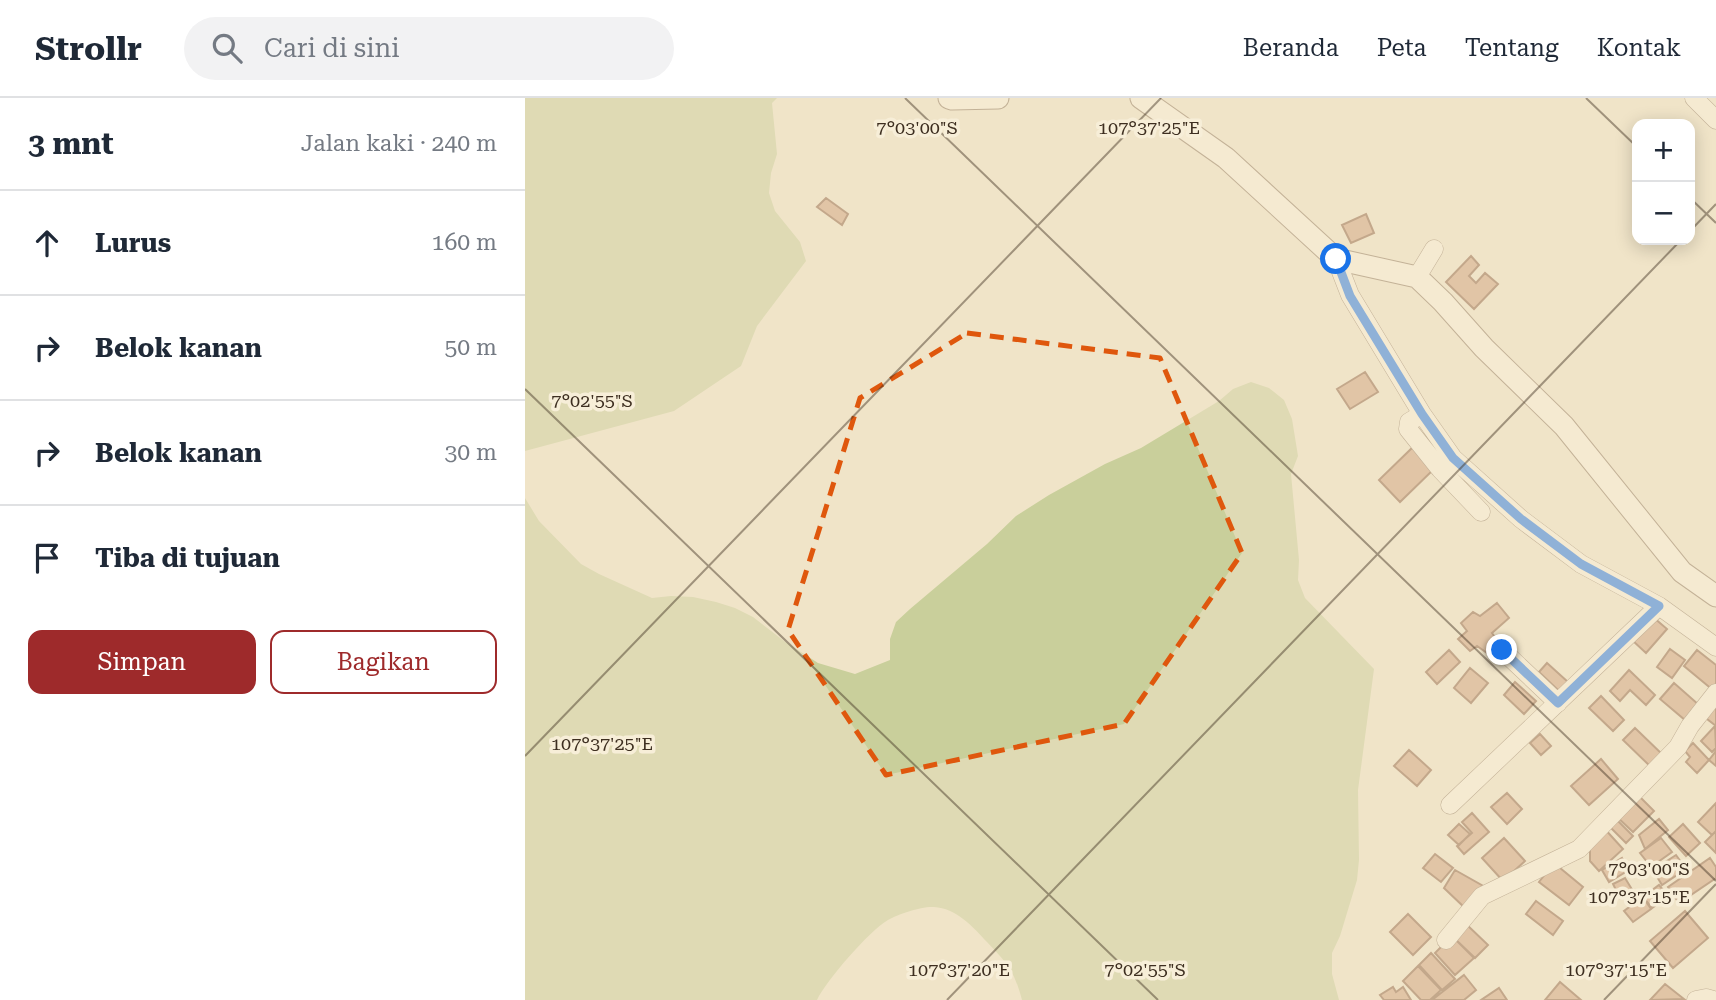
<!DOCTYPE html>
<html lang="id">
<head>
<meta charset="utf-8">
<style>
	:root { --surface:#fff; --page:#f2f2f3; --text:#1f2937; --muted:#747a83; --line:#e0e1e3; --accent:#9e2a2b }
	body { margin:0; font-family:"Roboto Serif",serif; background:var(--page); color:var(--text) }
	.controls { position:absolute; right:21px; top:21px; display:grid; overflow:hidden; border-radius:14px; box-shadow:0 4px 18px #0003 }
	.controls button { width:63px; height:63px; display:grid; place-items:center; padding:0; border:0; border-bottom:2px solid var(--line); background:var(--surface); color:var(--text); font:35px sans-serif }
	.stop { position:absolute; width:21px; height:21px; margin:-16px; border:5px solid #1a73e8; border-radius:50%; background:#fff }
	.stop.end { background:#1a73e8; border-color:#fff; box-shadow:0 2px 7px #0008 }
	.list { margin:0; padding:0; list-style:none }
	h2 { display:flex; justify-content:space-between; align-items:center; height:91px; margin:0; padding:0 28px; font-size:30px }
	h2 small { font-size:23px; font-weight:400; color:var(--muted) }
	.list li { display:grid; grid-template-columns:46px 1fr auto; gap:21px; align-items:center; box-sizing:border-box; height:105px; padding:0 28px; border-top:2px solid var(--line) }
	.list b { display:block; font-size:26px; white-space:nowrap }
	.list em { font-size:23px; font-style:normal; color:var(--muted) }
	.actions { display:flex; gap:14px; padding:21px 28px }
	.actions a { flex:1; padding:16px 0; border:2px solid var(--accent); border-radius:14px; text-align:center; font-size:24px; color:var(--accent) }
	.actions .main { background:var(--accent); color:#fff }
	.icon { flex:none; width:38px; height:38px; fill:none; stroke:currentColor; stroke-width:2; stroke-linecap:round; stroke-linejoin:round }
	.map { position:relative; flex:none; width:1191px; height:902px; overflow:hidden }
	header { display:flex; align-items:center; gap:42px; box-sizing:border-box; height:98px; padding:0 35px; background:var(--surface); border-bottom:2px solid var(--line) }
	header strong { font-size:33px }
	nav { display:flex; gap:38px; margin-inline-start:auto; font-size:24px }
	.search { width:490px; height:63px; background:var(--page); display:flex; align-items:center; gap:18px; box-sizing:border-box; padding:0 24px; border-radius:38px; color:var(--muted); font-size:26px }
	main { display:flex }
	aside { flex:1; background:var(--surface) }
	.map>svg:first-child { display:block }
	.green { fill:#c9cf9b }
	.building { fill:#cf9f7d; stroke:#8d5f41; stroke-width:2 }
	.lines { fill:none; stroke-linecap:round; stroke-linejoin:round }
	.minor-casing { stroke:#8d765c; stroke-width:19 }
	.tertiary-casing { stroke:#8d765c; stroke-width:23 }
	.minor { stroke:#faf1dc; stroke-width:18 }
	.tertiary { stroke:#faf1dc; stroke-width:21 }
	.route { stroke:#1a73e8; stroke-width:9 }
	.marked { fill:none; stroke:#df570d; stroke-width:5; stroke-dasharray:14 9; stroke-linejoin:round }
	.ticks { fill:none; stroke:#3d2e20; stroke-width:2; stroke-opacity:0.45 }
	.ticks-label { font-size:18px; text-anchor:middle; fill:#3d2e20; stroke:#f7eed8; stroke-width:7; stroke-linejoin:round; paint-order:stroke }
</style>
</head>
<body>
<header>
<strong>Strollr</strong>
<div class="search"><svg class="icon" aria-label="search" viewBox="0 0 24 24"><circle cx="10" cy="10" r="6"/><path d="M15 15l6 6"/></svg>Cari di sini</div>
<nav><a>Beranda</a><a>Peta</a><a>Tentang</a><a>Kontak</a></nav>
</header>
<main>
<aside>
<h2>3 mnt<small>Jalan kaki · 240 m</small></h2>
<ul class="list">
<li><svg class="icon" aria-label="ahead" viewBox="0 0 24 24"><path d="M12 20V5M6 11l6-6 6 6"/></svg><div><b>Lurus</b></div><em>160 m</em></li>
<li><svg class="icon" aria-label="right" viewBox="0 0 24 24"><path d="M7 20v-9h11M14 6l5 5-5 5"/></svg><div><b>Belok kanan</b></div><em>50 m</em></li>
<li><svg class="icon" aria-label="right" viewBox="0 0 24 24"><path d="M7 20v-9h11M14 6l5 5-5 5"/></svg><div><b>Belok kanan</b></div><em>30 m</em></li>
<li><svg class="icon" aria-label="arrive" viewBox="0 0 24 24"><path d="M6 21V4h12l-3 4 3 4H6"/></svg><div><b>Tiba di tujuan</b></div></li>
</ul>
<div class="actions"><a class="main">Simpan</a><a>Bagikan</a></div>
</aside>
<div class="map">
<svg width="1191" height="902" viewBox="0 0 1191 902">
	<rect width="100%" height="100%" fill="#f0e4c8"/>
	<path class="green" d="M0,0H252L247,5L252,56L246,75L244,95L250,113L275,144L281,163L232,228L216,268L149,313L0,353Z
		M726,284L744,290L759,302L767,321L773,358L766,376L774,462L773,482L780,500L849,571L833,692L834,762L832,782L815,838L807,855V876L814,902H497C489,872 482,865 462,844C448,829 431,810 409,809C397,808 373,816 363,822C344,833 301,883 292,902H0V400L14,423L56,466L74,476L127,500L146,498L168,499L191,504L210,510L228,519L259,543L293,565L330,576L365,562V541L371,524L385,511L462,446L491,418L524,397L580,366L616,350L694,303L708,291Z"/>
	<path class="building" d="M301,100L323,116L317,127L292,109Z
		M841,116L849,135L826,145L817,127Z
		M946,158L954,167L944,178L951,185L960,175L973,186L949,211L921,184Z
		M840,274L853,294L825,311L812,291Z
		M889,348L910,370L875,404L854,382Z
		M972,505L984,520L967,535L974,545L962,555L952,548L945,553L933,541L942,533L936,525L948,514L955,518Z
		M1128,519L1142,531L1121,555L1107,542Z
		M1145,551L1160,562L1147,580L1132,569Z
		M924,552L935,564L912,586L901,574Z
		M1172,552L1191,567V591L1189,593L1159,568Z
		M1022,565L1043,584L1034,593L1014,574Z
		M945,570L963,585L946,605L929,590Z
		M1104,572L1130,597L1121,607L1105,592L1095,603L1085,593Z
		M990,584L1011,603L999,616L979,597Z
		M1149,585L1174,607L1160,622L1135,601Z
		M1076,598L1099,622L1088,633L1064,610Z
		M1191,601V628L1177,617Z
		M1190,628L1191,650L1187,654L1176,643Z
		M1110,630L1139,658L1127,670L1098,642Z
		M1015,636L1026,648L1016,657L1005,645Z
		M1168,645L1184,662L1172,675L1161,664L1165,659L1160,653Z
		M884,652L906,672L892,688L869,668Z
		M1191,653V668L1184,662Z
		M1076,661L1093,681L1064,707L1046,688Z
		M982,695L997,711L982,726L966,709Z
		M1111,695L1129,713L1108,734L1090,717Z
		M1191,705V733L1187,737L1173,724Z
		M947,715L964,734L939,756L932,748L947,735L937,724Z
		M1088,718L1108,738L1101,745L1081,725Z
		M1134,721L1143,732L1120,751L1114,737Z
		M934,726L945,736L934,747L923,737Z
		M1158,726L1175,745L1161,758L1144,739Z
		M1078,729L1098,751L1074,773L1065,763V742Z
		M1191,733V755L1180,744Z
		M979,740L1000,763L978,783L957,760Z
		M1136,740L1147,754L1126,769L1115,755Z
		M910,756L928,770L916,784L898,770Z
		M1151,757L1161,771L1137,787L1128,772Z
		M1097,760L1104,772L1084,784L1077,772Z
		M1185,760L1191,769V780L1154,805L1143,789Z
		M1029,765L1058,789L1044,807L1014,784Z
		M930,772L960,789L940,810L919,790Z
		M1100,780L1108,793L1095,800L1088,786Z
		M1134,787L1143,798L1127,810L1118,799Z
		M1118,799L1126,811L1108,824L1099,813Z
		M1011,803L1038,823L1028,837L1001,816Z
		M1160,813L1183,840L1148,870L1125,843Z
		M883,816L906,839L888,857L865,834Z
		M940,825L963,847L950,860L927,838Z
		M927,838L949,860L930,877L910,855Z
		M906,855L930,881L917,892L894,867Z
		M893,868L916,892L905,902H896L878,883Z
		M939,877L951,892L939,902H907Z
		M1035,884L1056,902H1020Z
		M1140,886L1159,901L1125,902Z
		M868,889L871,894L878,889L886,902H859L855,897Z
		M974,890L982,902H956Z"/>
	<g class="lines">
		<defs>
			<path id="minor" d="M1169,0L1191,22
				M811,161L825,197L897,316L928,360L996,421L1056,466L1134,508L1191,549
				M892,179L909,151
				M897,316L884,324L883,331L915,371L956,414
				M977,552L1033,605
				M925,707L1134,508
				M921,842L957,798L1054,751L1153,649L1165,628L1191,595
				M1171,902L1181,900L1188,902"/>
			<path id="tertiary" d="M424,0L427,1L473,0
				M616,0L701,60L811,161L892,179L918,204L959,250L1039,328L1157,474L1191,498"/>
		</defs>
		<use href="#minor" class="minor-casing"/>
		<use href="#tertiary" class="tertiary-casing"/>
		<use href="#minor" class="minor"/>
		<use href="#tertiary" class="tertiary"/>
	</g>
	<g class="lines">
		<path class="route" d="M811,161L825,198L897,316L928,360L996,421L1056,466L1134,508L1033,605L977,552"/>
	</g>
	<path d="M0 0H1191V902H0ZM442,235L635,260L717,455L599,626L361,677L263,532L335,300Z" fill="#f0e4c8" fill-opacity=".55" fill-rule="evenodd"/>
	<path class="marked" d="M442,235L635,260L717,455L599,626L361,677L263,532L335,300Z"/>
	<path class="ticks" d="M380,0L1191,783M1061,0L1112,49M1165,100L1191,125M1165,133L1191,106M0,291L633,902M0,658L636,0M422,902L1156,142M1079,902L1191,786"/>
	<g class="ticks-label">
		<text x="392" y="36">7°03'00"S</text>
		<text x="624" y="36">107°37'25"E</text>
		<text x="67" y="309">7°02'55"S</text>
		<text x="77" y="652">107°37'25"E</text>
		<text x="1124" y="777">7°03'00"S</text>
		<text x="1114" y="805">107°37'15"E</text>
		<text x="434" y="878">107°37'20"E</text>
		<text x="1091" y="878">107°37'15"E</text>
		<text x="620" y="878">7°02'55"S</text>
	</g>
</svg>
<div class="controls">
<button>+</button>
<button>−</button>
</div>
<div class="stop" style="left:811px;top:161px"></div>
<div class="stop end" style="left:977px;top:552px"></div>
</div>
</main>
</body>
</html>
